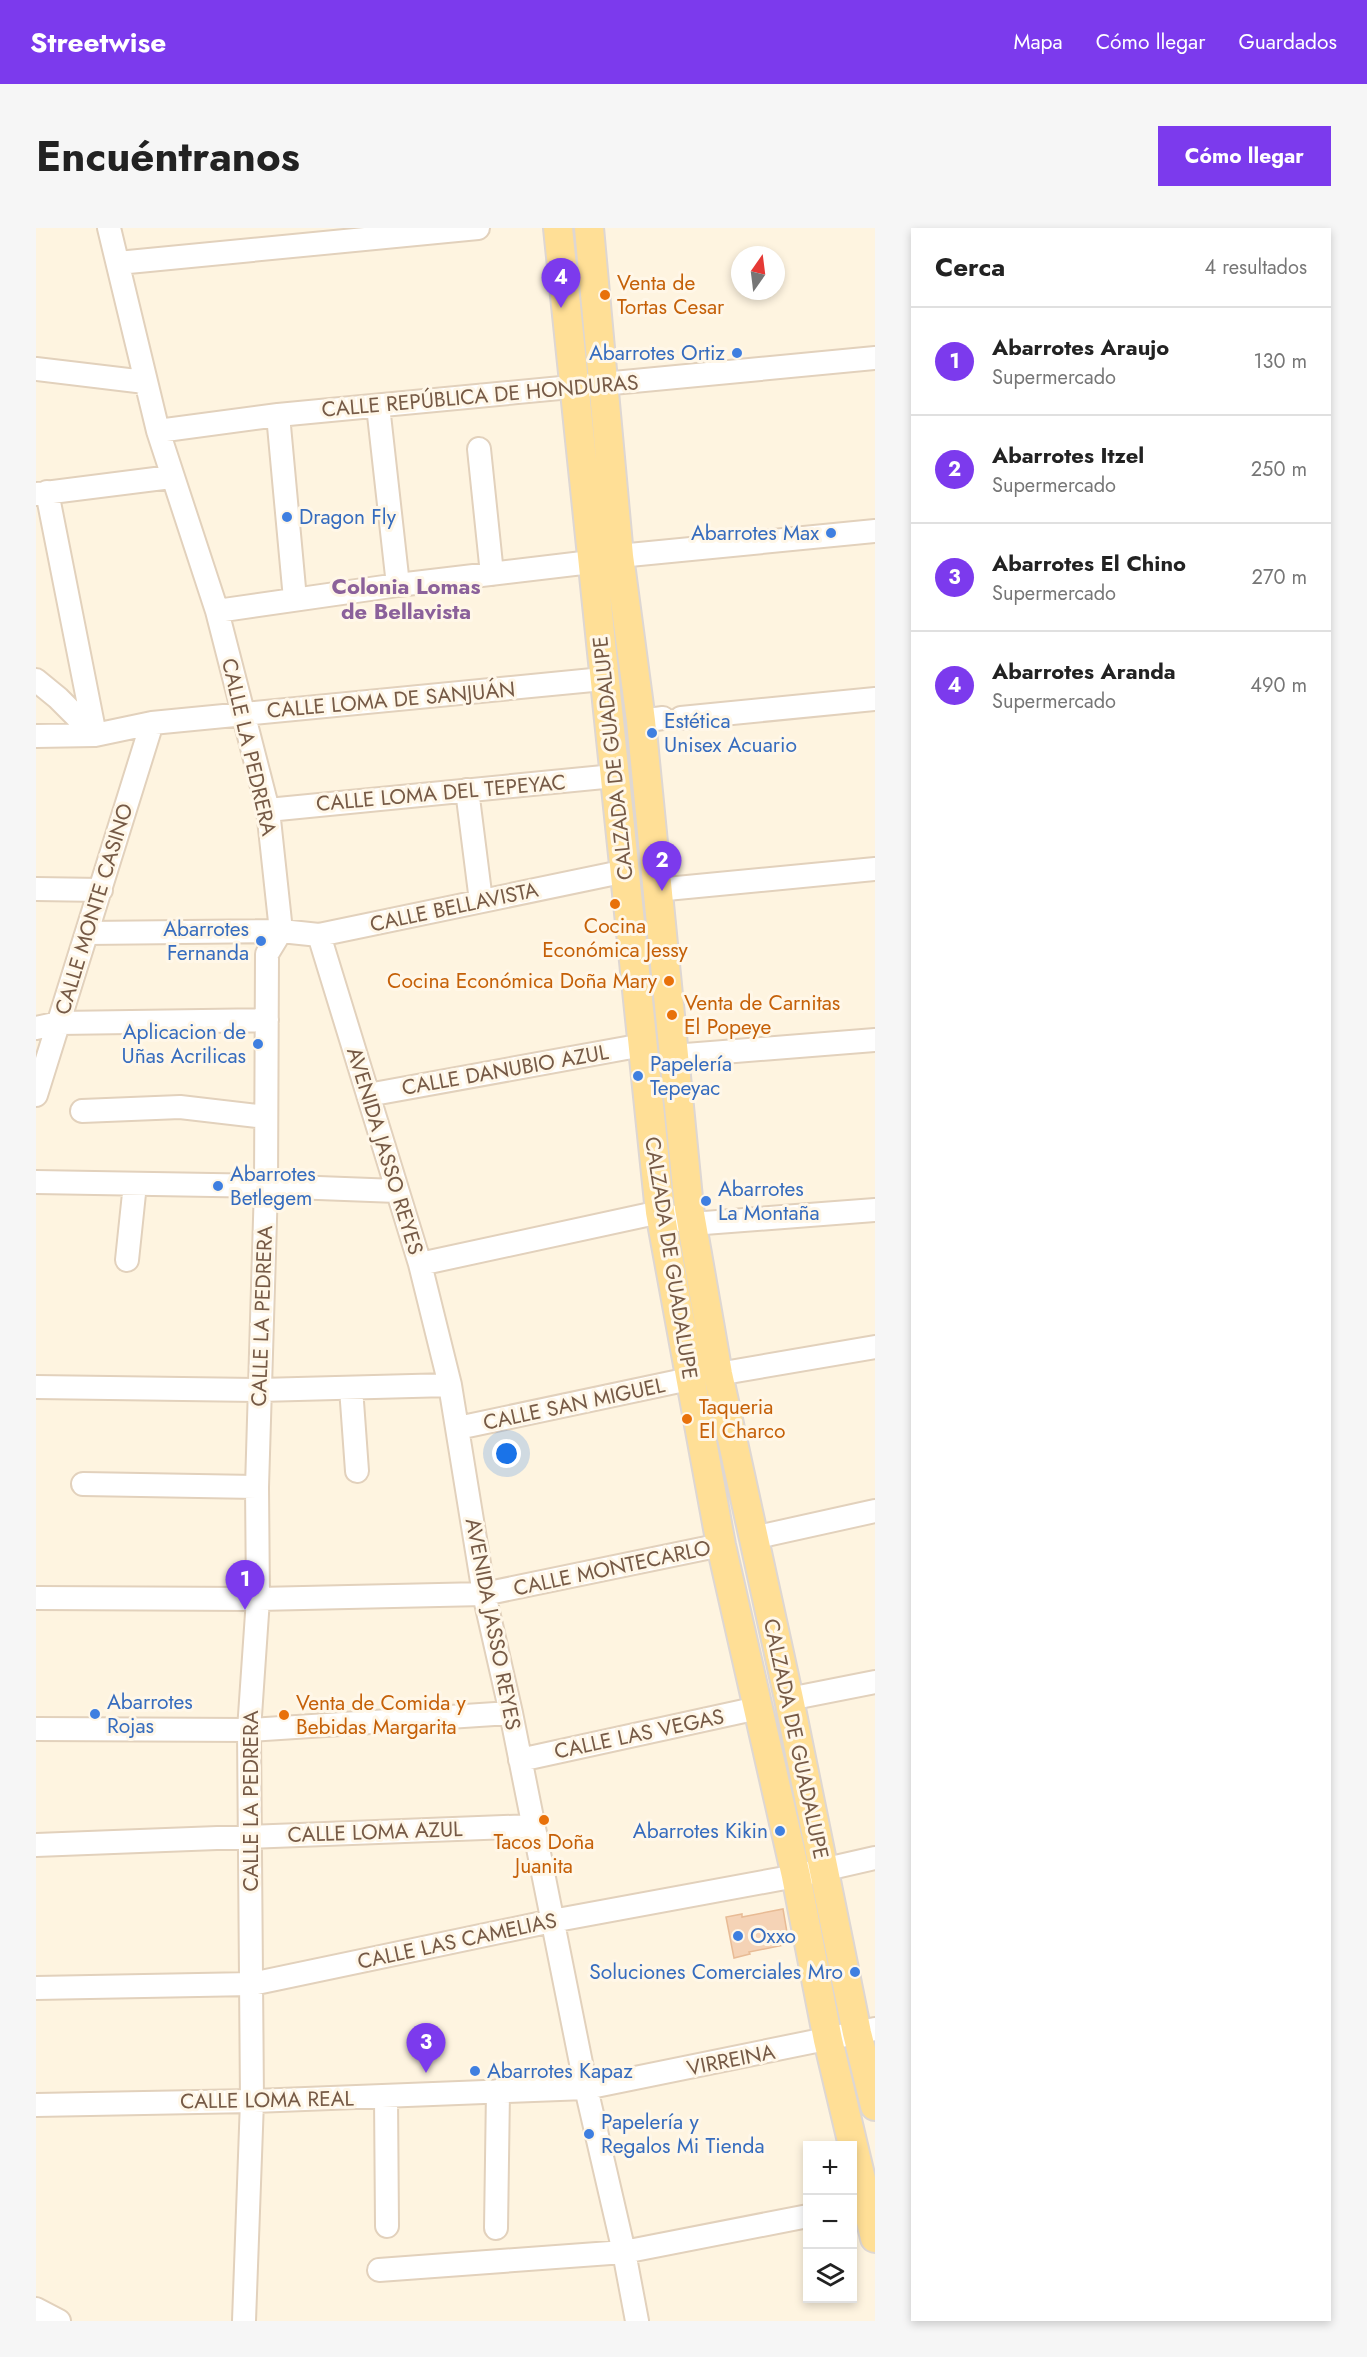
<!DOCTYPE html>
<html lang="es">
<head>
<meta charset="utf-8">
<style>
	:root { --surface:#fff; --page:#f6f6f6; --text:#222; --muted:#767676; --line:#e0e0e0; --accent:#7c3aed }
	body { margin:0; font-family:Jost,sans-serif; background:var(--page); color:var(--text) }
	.controls { position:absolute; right:18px; bottom:18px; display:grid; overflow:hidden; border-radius:0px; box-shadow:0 3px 9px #0003 }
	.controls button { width:54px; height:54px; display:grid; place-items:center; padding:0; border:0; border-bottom:2px solid var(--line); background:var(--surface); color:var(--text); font:30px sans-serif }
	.compass { position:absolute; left:695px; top:18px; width:54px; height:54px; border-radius:50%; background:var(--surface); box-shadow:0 3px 9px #0003; rotate:14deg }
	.you { position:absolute; left:471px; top:1226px; width:21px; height:21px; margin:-15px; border:4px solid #fff; border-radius:50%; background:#1a73e8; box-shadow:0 0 0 9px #1a73e833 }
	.badge { display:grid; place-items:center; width:39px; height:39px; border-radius:50%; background:var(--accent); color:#fff; font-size:20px; font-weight:700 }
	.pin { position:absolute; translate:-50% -50px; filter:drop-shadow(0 2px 3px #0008) }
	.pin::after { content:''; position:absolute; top:32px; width:21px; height:18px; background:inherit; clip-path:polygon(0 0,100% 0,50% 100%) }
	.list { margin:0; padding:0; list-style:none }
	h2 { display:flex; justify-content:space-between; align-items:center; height:78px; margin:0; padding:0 24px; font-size:26px }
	h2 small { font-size:20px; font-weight:400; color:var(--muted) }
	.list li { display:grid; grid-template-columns:39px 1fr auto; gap:18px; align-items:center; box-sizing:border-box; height:108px; padding:0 24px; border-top:2px solid var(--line) }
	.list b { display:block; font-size:22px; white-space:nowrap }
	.list p { margin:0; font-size:20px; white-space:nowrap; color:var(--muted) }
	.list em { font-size:20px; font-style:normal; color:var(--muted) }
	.icon { flex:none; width:33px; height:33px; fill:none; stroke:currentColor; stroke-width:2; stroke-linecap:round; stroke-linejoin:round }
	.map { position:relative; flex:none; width:839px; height:2093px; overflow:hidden; border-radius:0px }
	header { display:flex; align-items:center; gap:36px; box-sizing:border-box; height:84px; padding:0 30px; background:var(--accent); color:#fff }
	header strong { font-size:28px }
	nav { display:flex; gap:33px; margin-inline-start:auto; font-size:21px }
	.intro { display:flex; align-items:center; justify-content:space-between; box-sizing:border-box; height:144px; padding:0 36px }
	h1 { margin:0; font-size:42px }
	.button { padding:15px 27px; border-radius:0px; background:var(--accent); color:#fff; font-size:21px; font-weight:700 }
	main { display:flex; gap:36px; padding:0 36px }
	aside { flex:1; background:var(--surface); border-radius:0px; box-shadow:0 3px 9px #0003 }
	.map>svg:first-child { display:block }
	.building { fill:#f5d3b6; stroke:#e8bb95; stroke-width:1.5 }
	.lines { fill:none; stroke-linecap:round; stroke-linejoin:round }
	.minor-casing { stroke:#e2d1bc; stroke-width:26 }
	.major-casing { stroke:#ded7d3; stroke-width:32 }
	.minor { stroke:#fff; stroke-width:22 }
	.major { stroke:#ffdf96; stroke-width:28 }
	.food-dot { fill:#e8710a; stroke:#fff7e8; stroke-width:2 }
	.shop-dot { fill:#3f7fe0; stroke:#fff7e8; stroke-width:2 }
	.labels { text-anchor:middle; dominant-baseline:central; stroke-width:6; stroke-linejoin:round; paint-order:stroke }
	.food-label { font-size:21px; fill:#c56008; stroke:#fff7e8; text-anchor:start }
	.shop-label { font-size:21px; fill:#366cbe; stroke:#fff7e8; text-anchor:start }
	.street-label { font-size:21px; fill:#765a46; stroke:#fff7e8 }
	.neighbourhood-label { font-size:22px; font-weight:bold; fill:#8b619a; stroke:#fff7e8 }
</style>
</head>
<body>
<header>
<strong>Streetwise</strong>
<nav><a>Mapa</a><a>Cómo llegar</a><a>Guardados</a></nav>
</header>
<div class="intro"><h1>Encuéntranos</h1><a class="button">Cómo llegar</a></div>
<main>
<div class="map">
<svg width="839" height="2093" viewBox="0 0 839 2093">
	<rect width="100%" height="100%" fill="#fef4e0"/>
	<path class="building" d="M747,1681L753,1716L713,1724L714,1726L698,1730L690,1689L706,1686V1689Z"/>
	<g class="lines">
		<defs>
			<path id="minor" d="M73,0L122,203L181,383L232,582L245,703L231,726L230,958L221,1259L222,1371L213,1502L216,1873L208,2093
				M82,35L442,0
				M0,141L109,154
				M342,178L362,357
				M242,187L259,371
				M122,203L242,187L839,130
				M443,221L456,346
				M11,264L59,507
				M0,266L135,249
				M583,328L839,303
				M181,383L362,357L555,334
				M0,452L22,470L59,507
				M645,490L839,471
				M605,493L627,490
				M0,508L59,507L116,495L567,451
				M431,562L445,673
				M232,582L578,548
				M0,661L65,662
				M620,662L839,641
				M51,705L245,703L283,707L590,643
				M283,707L384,1036L414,1157L448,1366L475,1485L550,1860L588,2024L601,2093
				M0,800L23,795L231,792
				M637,828L839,812
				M0,867L116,495
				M332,867L607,817
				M46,883L144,879L230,889
				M0,954L230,958L361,963
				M91,1032L99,956
				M384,1036L624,984L655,996L839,982
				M682,1146L839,1119
				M0,1159L224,1162L414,1157
				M315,1160L321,1243
				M422,1200L653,1151
				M47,1256L221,1259
				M717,1310L839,1283
				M0,1370L222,1371L448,1366L685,1317
				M753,1471L839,1454
				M0,1501L213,1502L475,1485
				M484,1532L722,1480
				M0,1617L497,1598
				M0,1760L216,1756L516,1693L760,1648L839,1630
				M350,1869L351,1998
				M0,1877L216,1873L550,1860L839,1801
				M460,2000L462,1863
				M343,2042L588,2024L772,1988
				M0,2081L23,2093"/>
			<path id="major" d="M522,0L624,984L685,1317L760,1648L792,1812L839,2010
				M553,0L583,328L605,493L653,980L682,1146L753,1471L821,1805L839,1878"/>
		</defs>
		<use href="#minor" class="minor-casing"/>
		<use href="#major" class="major-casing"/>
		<use href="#minor" class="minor"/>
		<use href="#major" class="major"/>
	</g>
	<g class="food-dot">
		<circle cx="569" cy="67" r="6"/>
		<circle cx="579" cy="676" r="6"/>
		<circle cx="633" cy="753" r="6"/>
		<circle cx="636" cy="787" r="6"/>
		<circle cx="651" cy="1191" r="6"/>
		<circle cx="248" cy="1487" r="6"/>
		<circle cx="508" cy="1592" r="6"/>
	</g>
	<g class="shop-dot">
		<circle cx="701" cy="125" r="6"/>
		<circle cx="251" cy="289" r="6"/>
		<circle cx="795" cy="305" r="6"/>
		<circle cx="616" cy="505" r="6"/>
		<circle cx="225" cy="713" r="6"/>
		<circle cx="222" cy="816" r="6"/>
		<circle cx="602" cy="848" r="6"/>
		<circle cx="182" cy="958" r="6"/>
		<circle cx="670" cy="973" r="6"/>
		<circle cx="59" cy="1486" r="6"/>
		<circle cx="744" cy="1603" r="6"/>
		<circle cx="702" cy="1708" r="6"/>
		<circle cx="819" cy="1744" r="6"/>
		<circle cx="439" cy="1843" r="6"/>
		<circle cx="553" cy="1906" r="6"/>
	</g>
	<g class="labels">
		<g class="food-label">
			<text x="581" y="55">Venta de<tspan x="581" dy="24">Tortas Cesar</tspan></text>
			<text x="579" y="698" text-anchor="middle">Cocina<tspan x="579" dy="24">Económica Jessy</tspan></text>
			<text x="621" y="753" text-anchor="end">Cocina Económica Doña Mary</text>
			<text x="648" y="775">Venta de Carnitas<tspan x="648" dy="24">El Popeye</tspan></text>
			<text x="663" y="1179">Taqueria<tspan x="663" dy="24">El Charco</tspan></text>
			<text x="260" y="1475">Venta de Comida y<tspan x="260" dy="24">Bebidas Margarita</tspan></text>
			<text x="508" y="1614" text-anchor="middle">Tacos Doña<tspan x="508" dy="24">Juanita</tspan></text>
		</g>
		<g class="shop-label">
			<text x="689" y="125" text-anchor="end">Abarrotes Ortiz</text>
			<text x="263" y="289">Dragon Fly</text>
			<text x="783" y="305" text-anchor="end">Abarrotes Max</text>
			<text x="628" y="493">Estética<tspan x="628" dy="24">Unisex Acuario</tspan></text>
			<text x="213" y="701" text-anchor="end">Abarrotes<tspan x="213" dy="24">Fernanda</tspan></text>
			<text x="210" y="804" text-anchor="end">Aplicacion de<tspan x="210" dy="24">Uñas Acrilicas</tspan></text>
			<text x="614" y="836">Papelería<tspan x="614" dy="24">Tepeyac</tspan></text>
			<text x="194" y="946">Abarrotes<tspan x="194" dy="24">Betlegem</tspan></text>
			<text x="682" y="961">Abarrotes<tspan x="682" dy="24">La Montaña</tspan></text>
			<text x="71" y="1474">Abarrotes<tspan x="71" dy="24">Rojas</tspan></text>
			<text x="732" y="1603" text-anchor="end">Abarrotes Kikin</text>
			<text x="714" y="1708">Oxxo</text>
			<text x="807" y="1744" text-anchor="end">Soluciones Comerciales Mro</text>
			<text x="451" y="1843">Abarrotes Kapaz</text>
			<text x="565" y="1894">Papelería y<tspan x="565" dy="24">Regalos Mi Tienda</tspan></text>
		</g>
		<g class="street-label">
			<text transform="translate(444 168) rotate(-5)">CALLE REPÚBLICA DE HONDURAS</text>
			<text transform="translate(355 472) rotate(-5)">CALLE LOMA DE SANJUÁN</text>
			<text transform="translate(213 519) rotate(77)">CALLE LA PEDRERA</text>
			<text transform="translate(577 530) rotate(-96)">CALZADA DE GUADALUPE</text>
			<text transform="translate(405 565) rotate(-5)">CALLE LOMA DEL TEPEYAC</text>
			<text transform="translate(418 679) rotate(-12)">CALLE BELLAVISTA</text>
			<text transform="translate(58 681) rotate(-73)">CALLE MONTE CASINO</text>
			<text transform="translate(469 842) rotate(-10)">CALLE DANUBIO AZUL</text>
			<text transform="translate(349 923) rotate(73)">AVENIDA JASSO REYES</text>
			<text transform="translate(635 1030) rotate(81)">CALZADA DE GUADALUPE</text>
			<text transform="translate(226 1088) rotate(-88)">CALLE LA PEDRERA</text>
			<text transform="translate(538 1176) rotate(-12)">CALLE SAN MIGUEL</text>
			<text transform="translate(576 1340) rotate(-12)">CALLE MONTECARLO</text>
			<text transform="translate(457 1396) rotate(79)">AVENIDA JASSO REYES</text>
			<text transform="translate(603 1506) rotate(-12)">CALLE LAS VEGAS</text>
			<text transform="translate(760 1511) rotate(78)">CALZADA DE GUADALUPE</text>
			<text transform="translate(215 1573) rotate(-90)">CALLE LA PEDRERA</text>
			<text transform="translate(339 1604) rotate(-2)">CALLE LOMA AZUL</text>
			<text transform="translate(421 1713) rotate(-12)">CALLE LAS CAMELIAS</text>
			<text transform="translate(695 1832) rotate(-11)">VIRREINA</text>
			<text transform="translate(231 1872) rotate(-1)">CALLE LOMA REAL</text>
		</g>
		<g class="neighbourhood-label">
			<text x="370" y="358">Colonia Lomas<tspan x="370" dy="25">de Bellavista</tspan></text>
		</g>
	</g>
</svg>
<div class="controls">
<button>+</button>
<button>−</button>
<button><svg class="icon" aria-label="layers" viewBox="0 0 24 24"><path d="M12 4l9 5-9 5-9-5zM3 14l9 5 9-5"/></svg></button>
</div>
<svg class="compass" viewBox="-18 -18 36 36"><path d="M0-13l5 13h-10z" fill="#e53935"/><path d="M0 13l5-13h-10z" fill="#767676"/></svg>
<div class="you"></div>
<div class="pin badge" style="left:209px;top:1382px">1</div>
<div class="pin badge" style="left:626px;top:663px">2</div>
<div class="pin badge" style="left:390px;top:1845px">3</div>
<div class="pin badge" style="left:525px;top:80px">4</div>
</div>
<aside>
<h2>Cerca<small>4 resultados</small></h2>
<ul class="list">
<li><span class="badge">1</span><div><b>Abarrotes Araujo</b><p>Supermercado</p></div><em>130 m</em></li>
<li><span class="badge">2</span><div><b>Abarrotes Itzel</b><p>Supermercado</p></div><em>250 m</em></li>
<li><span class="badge">3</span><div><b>Abarrotes El Chino</b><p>Supermercado</p></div><em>270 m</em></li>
<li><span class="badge">4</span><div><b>Abarrotes Aranda</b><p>Supermercado</p></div><em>490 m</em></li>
</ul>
</aside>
</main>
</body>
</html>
